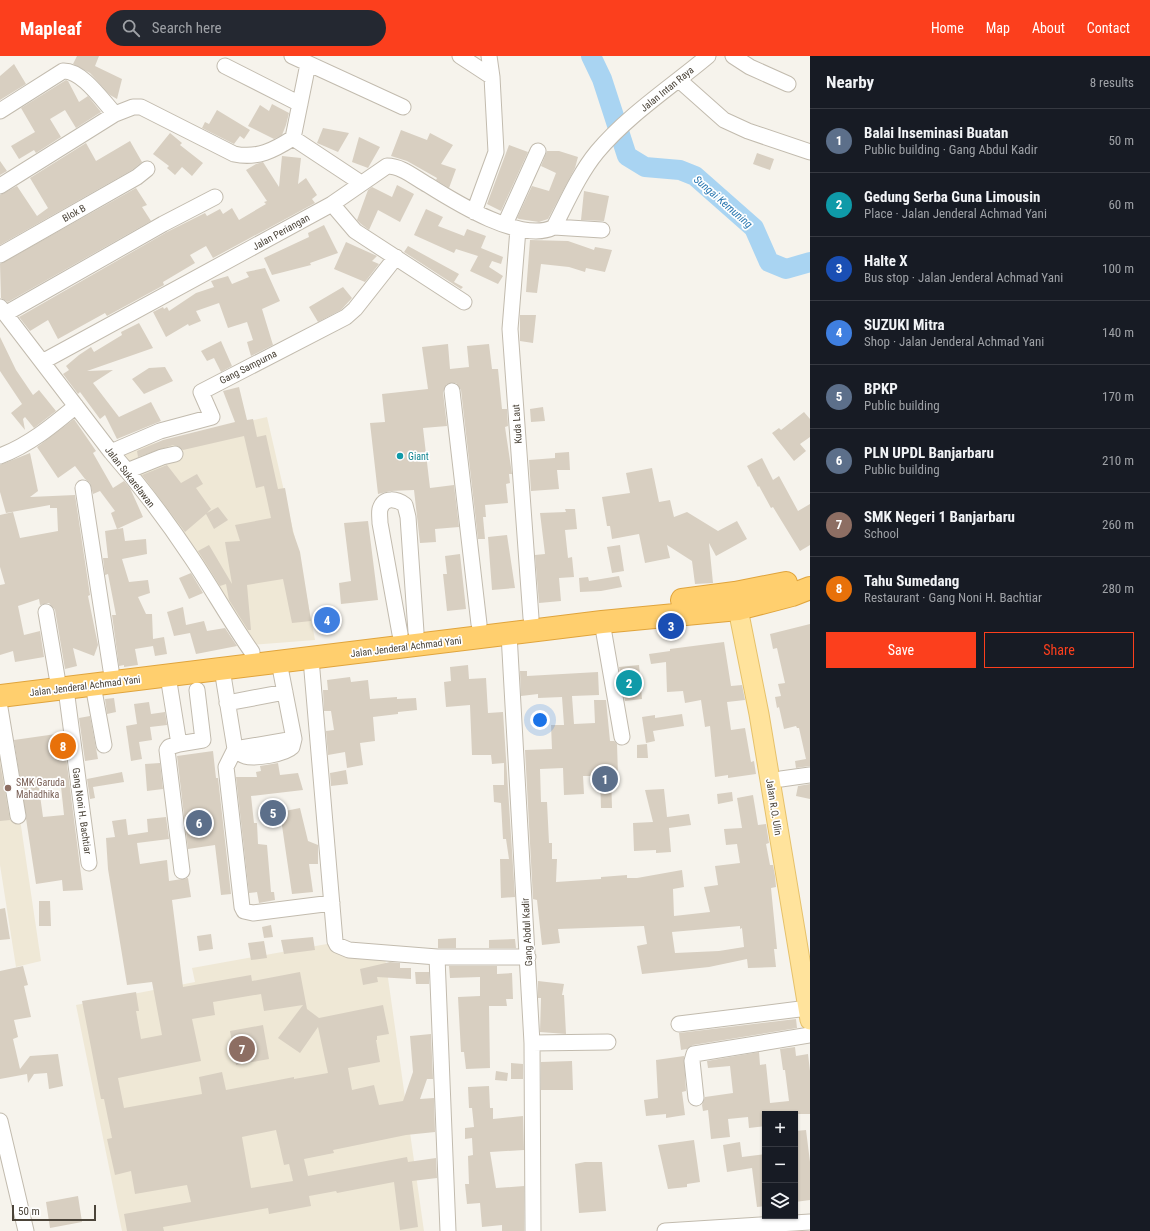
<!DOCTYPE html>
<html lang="en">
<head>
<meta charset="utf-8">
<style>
	:root { --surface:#171b24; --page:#242831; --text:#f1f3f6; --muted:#9ea1a6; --line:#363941; --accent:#fc3f1d }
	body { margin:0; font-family:"Roboto Condensed",sans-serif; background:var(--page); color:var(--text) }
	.controls { position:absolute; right:12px; bottom:12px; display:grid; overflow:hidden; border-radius:0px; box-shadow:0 1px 3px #0004 }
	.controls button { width:36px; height:36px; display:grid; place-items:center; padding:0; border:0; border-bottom:1px solid var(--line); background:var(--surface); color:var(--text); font:20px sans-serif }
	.scale { position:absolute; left:12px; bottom:10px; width:84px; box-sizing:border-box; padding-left:4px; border:2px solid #4b4439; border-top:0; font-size:11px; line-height:14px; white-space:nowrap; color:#4b4439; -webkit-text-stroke:3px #fff; paint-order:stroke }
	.you { position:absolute; left:540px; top:664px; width:14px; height:14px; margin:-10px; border:3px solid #fff; border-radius:50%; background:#1a73e8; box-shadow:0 0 0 6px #1a73e833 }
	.badge { display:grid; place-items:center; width:26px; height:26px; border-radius:50%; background:var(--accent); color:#fff; font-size:13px; font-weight:700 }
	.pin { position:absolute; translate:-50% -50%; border:2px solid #fff; box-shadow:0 1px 4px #0006 }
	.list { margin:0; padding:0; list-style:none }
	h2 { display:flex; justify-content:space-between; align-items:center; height:52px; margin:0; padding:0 16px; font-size:17px }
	h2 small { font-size:13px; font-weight:400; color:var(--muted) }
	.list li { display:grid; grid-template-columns:26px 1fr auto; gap:12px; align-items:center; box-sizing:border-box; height:64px; padding:0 16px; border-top:1px solid var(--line) }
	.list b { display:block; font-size:15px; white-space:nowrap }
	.list p { margin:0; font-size:13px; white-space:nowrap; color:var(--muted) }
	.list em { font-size:13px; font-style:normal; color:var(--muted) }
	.actions { display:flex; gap:8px; padding:12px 16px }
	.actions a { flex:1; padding:9px 0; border:1px solid var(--accent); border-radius:0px; text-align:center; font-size:14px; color:var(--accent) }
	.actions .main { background:var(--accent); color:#fff }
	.icon { flex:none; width:22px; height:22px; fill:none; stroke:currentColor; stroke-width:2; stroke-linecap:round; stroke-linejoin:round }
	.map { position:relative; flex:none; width:810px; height:1175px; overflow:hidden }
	header { display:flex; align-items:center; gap:24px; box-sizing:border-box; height:56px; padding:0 20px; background:var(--accent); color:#fff }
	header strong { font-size:19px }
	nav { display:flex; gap:22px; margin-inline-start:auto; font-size:14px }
	.search { width:280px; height:36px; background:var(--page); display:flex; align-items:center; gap:10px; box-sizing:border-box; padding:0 14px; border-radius:22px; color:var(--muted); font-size:15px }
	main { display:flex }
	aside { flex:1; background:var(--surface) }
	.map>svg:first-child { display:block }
	.education { fill:#efe8d6 }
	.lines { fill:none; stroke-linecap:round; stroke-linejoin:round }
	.river { stroke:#a9d4f2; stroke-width:20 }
	.building { fill:#d8cfc1; fill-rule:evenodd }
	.minor-casing { stroke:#c2bbae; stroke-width:17 }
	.major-casing { stroke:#e6c16a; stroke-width:21 }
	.highway-casing { stroke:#e0a43c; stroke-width:24 }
	.minor { stroke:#fff; stroke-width:15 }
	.major { stroke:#ffe39c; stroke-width:19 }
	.highway { stroke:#ffcf6e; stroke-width:22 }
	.culture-dot { fill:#0f9aa8; stroke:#fff; stroke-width:1.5 }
	.education-dot { fill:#8d6e63; stroke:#fff; stroke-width:1.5 }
	.labels { text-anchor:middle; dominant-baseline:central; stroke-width:3.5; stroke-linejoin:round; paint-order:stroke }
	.street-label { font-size:10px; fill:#4b4439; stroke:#fff }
	.culture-label { font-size:10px; fill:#0d838f; stroke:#fff; text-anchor:start }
	.education-label { font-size:10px; fill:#785e54; stroke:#fff; text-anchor:start }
	.water-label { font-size:11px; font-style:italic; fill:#2e7ab2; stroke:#fff }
</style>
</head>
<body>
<header>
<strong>Mapleaf</strong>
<div class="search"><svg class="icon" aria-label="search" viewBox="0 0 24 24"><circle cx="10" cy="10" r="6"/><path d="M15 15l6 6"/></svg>Search here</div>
<nav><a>Home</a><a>Map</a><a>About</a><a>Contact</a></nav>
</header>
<main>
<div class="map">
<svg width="810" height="1175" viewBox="0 0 810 1175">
	<rect width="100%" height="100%" fill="#f6f3ec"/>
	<path class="education" d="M267,361L299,500L315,584L251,589L117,396Z
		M4,655L41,905L16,911L0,809V656Z
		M327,888L385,901L424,1175H122L76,949L195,926L192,912Z"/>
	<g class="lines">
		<path class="river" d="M591,0L602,23L627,100L645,111L680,114L695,120L754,172L769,206L786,213L810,206"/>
	</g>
	<path class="building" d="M77,0H99L95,10L122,23L117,43L110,39L90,17L73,8Z
		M14,8L26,28L0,44V20Z
		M66,24L68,25L79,46L88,40L101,56L76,72L65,54L50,63L61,81L36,97L34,94L19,103L11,90L35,76L21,52Z
		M272,48L289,57L286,69L282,79L274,83L248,70L260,49L269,55Z
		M217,54L250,74L244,83L240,80L234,88L202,72L205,66L209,68Z
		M323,72L349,77L338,96L317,87Z
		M401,74L427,84L430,77L453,89L441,108L456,113L449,132L436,124L437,122L407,105L391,100Z
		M170,77L182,87L180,89L203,107L192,120L182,111L175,119L167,112L169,110L153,98Z
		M359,81L380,91L368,112L352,106Z
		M130,85L142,106L132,114L0,189V139L17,130L37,160L48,152L30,122L86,87L96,105Z
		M509,89L528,96L501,155L487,148Z
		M547,95H559L578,101L575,112L548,163L539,166L519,163L517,162L532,130L549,135L556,117L541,110Z
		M757,97L774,103L770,114L753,108Z
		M282,100L301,102L298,128L306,122L317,139L312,143L315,147L213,202L206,190L190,199L195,207L163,226L164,229L107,260L105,257L58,283L48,264L30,275L19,261L167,176L205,157L207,160L220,153L223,158L232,152L239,164L266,148L264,146L267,145L246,114L256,108L263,106L279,131Z
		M0,105L7,115L0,119Z
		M397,129L414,138L400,166L378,154L369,174L361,168L357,164L368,134L372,131L392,141Z
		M136,132L147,149L142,151L151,165L8,246L1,242L0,208Z
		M584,135L609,140L604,165L581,164Z
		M426,153L443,161L438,170L464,180L467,173L486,180L481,192L503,201L501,208L492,205L489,211L503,220L498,228L470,215L478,200L456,193L454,197L414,179Z
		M324,169L338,197L310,207L311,209L272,219L264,202L309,181L308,177Z
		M530,184L568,185L594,194L595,191L612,194L605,216L586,212L585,216L569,211L541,208L537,237L526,236Z
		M346,186L377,200L372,205L379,208L365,226L334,213Z
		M408,190L459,218L454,226L463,231L461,233L404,196Z
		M265,212L280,245L262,253L273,289L251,300L247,286L253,284L247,266L228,272L219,247L196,255L201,265L189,270L188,268L166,281L153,256L163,251L164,253L167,251L169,255L196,237L214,231L211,225L228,220L232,228L249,221L246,216Z
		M343,231L352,242L341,254L318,266L309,251Z
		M520,259H536L533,287L520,285Z
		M139,267L153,292L87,315L113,314L93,327L119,361L151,346L161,365L117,383L105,359L100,363L80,336L78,338L63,318L69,314L66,310L79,299L91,291L94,296L122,279L121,276Z
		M0,281L16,314L33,339L39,334L56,355L34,372L25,361L23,363L25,374L11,357L22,348L0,315Z
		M221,285L232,310L221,316L214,302L207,305L201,295Z
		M448,288L450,313L469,311L467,290L489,288L492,313H498L502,353H507L508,370L505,371L512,418H509L510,427L506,428L508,447L485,449L486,461H483L485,483H478L461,334L456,327L447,328L443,336L447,370L423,372L430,432L454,429L459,471L435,473L436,486L420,487L414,434L390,435L378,438L370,367L385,366L382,338L428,333L422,291Z
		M165,311L173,325L144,338L132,323L149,312Z
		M239,331L247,364L253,363L257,381L266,379L278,433L285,432L293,476L300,496L311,565L292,567L283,523L247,529L251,574H248L229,544L226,528L220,530L198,495L209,489L232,528L225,486L240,485L235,469L271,462L264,430L256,432L244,380L183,394L178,390L173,389L138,401L137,395L163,384L235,366L223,335Z
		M543,351L545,365L531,366L530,353Z
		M804,356L810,363V381L800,388L806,395L794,405L772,377L779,372L781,374Z
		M74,363L96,395L93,397L113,432L124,425L130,432L143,461L117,473L111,457L115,455L100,435L93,438L90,427L85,423L75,410L58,422L37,391Z
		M569,396L570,414H557L559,433L531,435L529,404L555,402V397Z
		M30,397L38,435L30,441L75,439L90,539L88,540L98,589L94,600L73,592L77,610L65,613L55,554L49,547L40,549L39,543L18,550L24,579L40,575L44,601L15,606L13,595L0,599V529L5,528L0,511V459L13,456L20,482L58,475L57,452H50V449L6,457L0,436V409Z
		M762,402L773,424L779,420L798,455L810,448V489L800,495L773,451L771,452L759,430L758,431L747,410Z
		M167,409L181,427L197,418L203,428L196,432L211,453L207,457L218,451L228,464L214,473L206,458L185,476L142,419Z
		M652,412L659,446L670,444L674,461L687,456L718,475L737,465L747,483L716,500L709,487L713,527L695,528L692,505L667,489L670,502L645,507L639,478L612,483L610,470H607L602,441L630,437L626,417Z
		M565,453H575L577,473L565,474L568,502L572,501L574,521L559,522L561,545L539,547L535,499L545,498L540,457L566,456Z
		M368,465L378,544L341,548L339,527L351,525L344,467Z
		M123,472L125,485L146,483L147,498L122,503L129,526L148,524L150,537L138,541L146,558H152L153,583L164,581L167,598L155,600L153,590L135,593L138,609L124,611V609L119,610L112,559H116L108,518L105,519L103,502H108L105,475Z
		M507,479L515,532L492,534L488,481Z
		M620,489L624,515L612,517L607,491Z
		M460,498L466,553L447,555L443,518H447L445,500Z
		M191,517L203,537L189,543L179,522Z
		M619,520L622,531L601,535L580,536L579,522L588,521L589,525Z
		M183,551L186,569L204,565L207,575L225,572L237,590L196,598L190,577L174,580L167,556Z
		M810,568V710L796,712L795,705L806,703L799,672H797L796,670L784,673L779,651L777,652L775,641L781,640L778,628L785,627L777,592L773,593L770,578Z
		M724,586L731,630L742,629L745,644L727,646L731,674L745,672L751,706L754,705L756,718L728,722V719L715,721L710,670L705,671L701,644L685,647L683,635L667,636L666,606L651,608L649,598L670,595V593Z
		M468,609L469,623L486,622L488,657L503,656L515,841L501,842L500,803H509L506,783H503L501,747L494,746L493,729H504V707L492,708L491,699H472L470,649L446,651L444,626L451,625L450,611Z
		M639,609L642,643L625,645L619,611Z
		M520,615H527V620L598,616L599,639L572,640L574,668L595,667L594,644H606L610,685H614L617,688L618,719H611L612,752H601L600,720H583L584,738L564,739L563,712L540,713L541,746H547L549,787H552V803H557L556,826L601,823V821L627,819V822H637L682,814L684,831L673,833L674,860L710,856L704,831L718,829L715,810L740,807L737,788L726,789L724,773L742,772L737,742L753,739L758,769L766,768L769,787L766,788L770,809H773L775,820L776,831L771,832L777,893H774L776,911L748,912L747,903L709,911L642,918L637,890L647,888L644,870L558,873L560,887L542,889L537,844L533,843L525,694L552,693L551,669H564L562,641L538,642V638L521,640ZM740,870V873L742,872L744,891L719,895L675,897L672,876Z
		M350,621L351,626L368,624L370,643L397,641V643L416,642L417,654L398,656V658L373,661L375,685L360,687L363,709L347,712L345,696L328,699L326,675L334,674L331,655H324L323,634H328L327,624Z
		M114,642L116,656L107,658L105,643Z
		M149,646L151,658L165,656L167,669L150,671L152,684L139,686L142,703L131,705L126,670L137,668L134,648Z
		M682,658L684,670L653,675L655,685L646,687L642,661L655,659V662Z
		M90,660L98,703L85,705L79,662Z
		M63,677L83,834L63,835L62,824L36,828L14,684ZM60,721L64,759L43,761L38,725Z
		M647,688L648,702H637V689Z
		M213,695L216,722H218L231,838L221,839L215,789L188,793L177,700Z
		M0,707L10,764L0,765Z
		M160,707L163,733L147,735L145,708Z
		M278,707L280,719L298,717L303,734L251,740L254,767H257L258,788L267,789L271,836H274L275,844L259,847L257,836L249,837L236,721H257L256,716L261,715L260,710Z
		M346,714L348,728L331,730L330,717Z
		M122,716L124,726L93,731L95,742L90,743L87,723Z
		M810,728V743L796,740L798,730Z
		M664,733L667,761L689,758L691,769L669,772L671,796L656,797V794L634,795L633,767L653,766L645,734Z
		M732,736L733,745L718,748L717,738Z
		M300,752L308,785L318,789V808H309L313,836L292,838L280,756Z
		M166,761L169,783L137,787L140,808L167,804L169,825L188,822L191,841L172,844L183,931L251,919L252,925L300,916L307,953L319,962L383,949L389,978L377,980V984H376L380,1006L348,1012L352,1034L374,1029L379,1049L403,1045L413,1016L410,980L431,978L433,1023H427L420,1043L434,1042L435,1076L406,1079L333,1094L334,1097L304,1103L308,1120L407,1101L408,1106L436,1102L437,1122L412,1125L418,1171L400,1174L394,1126L337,1137L336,1135L309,1140L311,1150L269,1158L268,1152L163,1171L164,1175H127L124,1158L191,1146L187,1129L135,1138L131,1115L115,1119L107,1083L112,1082L104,1043H101L82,945L136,936L139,955H136L141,983L162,979L152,926L127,929L108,813L106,782L115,781L112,765L126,763L128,779L148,776L147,763ZM261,938L264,955L303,949L278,982L300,997L318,971L328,1017L294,1023V1021L226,1034L222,1016L199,1021L202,1038L124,1052L118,1022L201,1005L192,963L215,959L213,946ZM276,1074L284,1109L289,1108L293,1125L251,1132L242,1081Z
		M39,845H50L51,870H39Z
		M5,852L10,883L0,884V853Z
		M271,869L273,881L264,882L262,871Z
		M211,878L213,893L199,895L197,880Z
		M313,881L315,894L284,898L281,884Z
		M456,882V892H438V883Z
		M515,883L516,892H489V884Z
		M264,885L267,902L251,904L248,887Z
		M390,906L400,907V912H411V923L377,921L378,926L363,929L360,913Z
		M23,910L28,929L24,930L31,961L14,964L18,981L13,983L20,1013L30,1000L58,998L63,1030L49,1033L47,1017L34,1018L28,1027L27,1018L0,1023V915Z
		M449,910H497V918L512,917L513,943H506L507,950H489L490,1012L466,1013L464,996H461L458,941L480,940V921L450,922Z
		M415,916H429V928H416Z
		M538,925L564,928L562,939H564L566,978L540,976L541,942H538Z
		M796,963L797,972L693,989L687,993L681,994L679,977Z
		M263,969L269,1003L236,1009L230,975Z
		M795,991L796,1000L808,998L810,1015V1058H765V1070L749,1072L748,1061L728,1063L730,1081L711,1083L708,1054L703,1055L702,1049L705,1041L733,1037L730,1010L708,1012L707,1005L759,996L760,1009L766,1008L770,1047L789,1045L785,1014H783L780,993Z
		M684,1000L686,1035L682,1036L685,1059L666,1062V1058L646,1060L644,1044L658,1042L656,1004Z
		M572,1005L573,1034H541V1006Z
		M511,1007L523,1008V1023H511Z
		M496,1015L508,1017L507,1025L495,1024Z
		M489,1030L490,1052H493V1063L523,1060L524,1094L490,1096L496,1132L524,1130V1175H502V1169L482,1171L480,1147L467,1148L465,1128H469L468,1100L473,1099L472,1082L465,1083V1072L474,1071L472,1052H469L468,1031Z
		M806,1074L810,1106V1144L795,1146V1075Z
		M694,1084L700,1126L687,1128V1131L668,1133L658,1089Z
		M740,1086L742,1101L765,1098V1150L757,1151L752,1112L727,1116L723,1089Z
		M585,1106H602L606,1155L579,1157L575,1108Z
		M78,1140L82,1166L50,1172L46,1146Z"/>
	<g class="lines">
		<defs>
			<path id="minor" d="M292,0L403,51
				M460,0L492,21
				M733,0L750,11L788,28
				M225,10L300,48
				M679,24L724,64L748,75L810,96
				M0,55L63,15C82,14 102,44 115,58L133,51H141L234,98C258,103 274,94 293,82L361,127
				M293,82L308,8
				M0,130L115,58
				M332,148L355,175L464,246
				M474,156L496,96L492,21L489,0
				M505,168L538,95
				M554,171L602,174
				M518,173L510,273L531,562
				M0,199L137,121L147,113
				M0,251L111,396C140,429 167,465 191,501C212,532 230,565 252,596
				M5,258L163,168L215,141
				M42,306L332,148L387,110C402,110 415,122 428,129C455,146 522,188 554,171C567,146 579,118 597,96C628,59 671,31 708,0
				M452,335L479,568
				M111,396L160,375L212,361L201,336L346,261L355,253L396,201
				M0,400C29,389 52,370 76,350
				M127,415L162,401L175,398
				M83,432L111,614
				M46,556L57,621
				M602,566L622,681
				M400,578L380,467C380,463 379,457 380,453C384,440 397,443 405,449L408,461L416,576
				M509,578L532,987L533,1175
				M311,603L335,885L337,889L349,894L437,901L448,1175
				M222,613L235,693L294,683L279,606
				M168,620L179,688L169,691L167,694L182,815
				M93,629L104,689
				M66,633L89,807
				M227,647L285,636
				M0,652L18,760
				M294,683L292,691C285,698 255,703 245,700C241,699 238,696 235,693L226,711L242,851L244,855L253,857L332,847
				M179,688L203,684L197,634
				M781,723L810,719
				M437,901H528
				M679,968L808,952
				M532,987L608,986
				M696,1042L692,1005L694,998L810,979
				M0,1065L26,1175
				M665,1175L810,1166"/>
			<path id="major" d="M735,538L759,658L810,964"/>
			<path id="highway" d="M682,544L735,537L786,527
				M0,640L602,566L738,553L792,539L810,532"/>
		</defs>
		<use href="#minor" class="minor-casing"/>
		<use href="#major" class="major-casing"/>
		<use href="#highway" class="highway-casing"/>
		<use href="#minor" class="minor"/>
		<use href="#major" class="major"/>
		<use href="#highway" class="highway"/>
	</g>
	<circle class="culture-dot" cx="400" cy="400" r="4"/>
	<circle class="education-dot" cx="8" cy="732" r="4"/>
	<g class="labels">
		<g class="street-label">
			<text transform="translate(667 33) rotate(-39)">Jalan Intan Raya</text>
			<text transform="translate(74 157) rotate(-29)">Blok B</text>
			<text transform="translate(281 176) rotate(-29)">Jalan Periangan</text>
			<text transform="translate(248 311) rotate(-27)">Gang Sampurna</text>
			<text transform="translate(517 368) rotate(-94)">Kuda Laut</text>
			<text transform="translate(130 421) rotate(52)">Jalan Sukarelawan</text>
			<text transform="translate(406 591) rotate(-7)">Jalan Jenderal Achmad Yani</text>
			<text transform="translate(85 630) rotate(-7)">Jalan Jenderal Achmad Yani</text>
			<text transform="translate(774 751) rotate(81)">Jalan R.O. Ulin</text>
			<text transform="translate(82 755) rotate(82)">Gang Noni H. Bachtiar</text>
			<text transform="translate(527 876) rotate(-93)">Gang Abdul Kadir</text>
		</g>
		<g class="culture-label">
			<text x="408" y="400">Giant</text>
		</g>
		<g class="education-label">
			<text x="16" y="726">SMK Garuda<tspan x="16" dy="12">Mahadhika</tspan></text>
		</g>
		<g class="water-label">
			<text transform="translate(723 146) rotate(41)">Sungai Kemuning</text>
		</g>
	</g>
</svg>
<div class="controls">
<button>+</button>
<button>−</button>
<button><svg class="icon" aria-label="layers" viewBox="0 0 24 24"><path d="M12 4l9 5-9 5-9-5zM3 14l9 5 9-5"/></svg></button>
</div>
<div class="scale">50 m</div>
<div class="you"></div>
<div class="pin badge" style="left:605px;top:723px;background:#5c6f8a">1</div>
<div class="pin badge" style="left:629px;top:627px;background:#0f9aa8">2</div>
<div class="pin badge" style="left:671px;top:570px;background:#1a4fb4">3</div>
<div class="pin badge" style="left:327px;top:564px;background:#3f7fe0">4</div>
<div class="pin badge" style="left:273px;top:757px;background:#5c6f8a">5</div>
<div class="pin badge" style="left:199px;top:767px;background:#5c6f8a">6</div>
<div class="pin badge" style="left:242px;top:993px;background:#8d6e63">7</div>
<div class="pin badge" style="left:63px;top:690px;background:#e8710a">8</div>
</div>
<aside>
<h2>Nearby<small>8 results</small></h2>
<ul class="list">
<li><span class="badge" style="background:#5c6f8a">1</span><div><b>Balai Inseminasi Buatan</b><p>Public building · Gang Abdul Kadir</p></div><em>50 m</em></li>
<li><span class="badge" style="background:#0f9aa8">2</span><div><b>Gedung Serba Guna Limousin</b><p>Place · Jalan Jenderal Achmad Yani</p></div><em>60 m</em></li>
<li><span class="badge" style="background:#1a4fb4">3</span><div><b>Halte X</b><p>Bus stop · Jalan Jenderal Achmad Yani</p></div><em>100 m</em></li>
<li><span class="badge" style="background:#3f7fe0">4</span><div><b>SUZUKI Mitra</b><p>Shop · Jalan Jenderal Achmad Yani</p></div><em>140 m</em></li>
<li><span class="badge" style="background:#5c6f8a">5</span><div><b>BPKP</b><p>Public building</p></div><em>170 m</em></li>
<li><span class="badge" style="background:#5c6f8a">6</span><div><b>PLN UPDL Banjarbaru</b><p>Public building</p></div><em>210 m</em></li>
<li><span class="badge" style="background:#8d6e63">7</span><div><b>SMK Negeri 1 Banjarbaru</b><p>School</p></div><em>260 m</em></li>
<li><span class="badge" style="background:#e8710a">8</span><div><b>Tahu Sumedang</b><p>Restaurant · Gang Noni H. Bachtiar</p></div><em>280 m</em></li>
</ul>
<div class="actions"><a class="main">Save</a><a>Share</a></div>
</aside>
</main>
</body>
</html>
